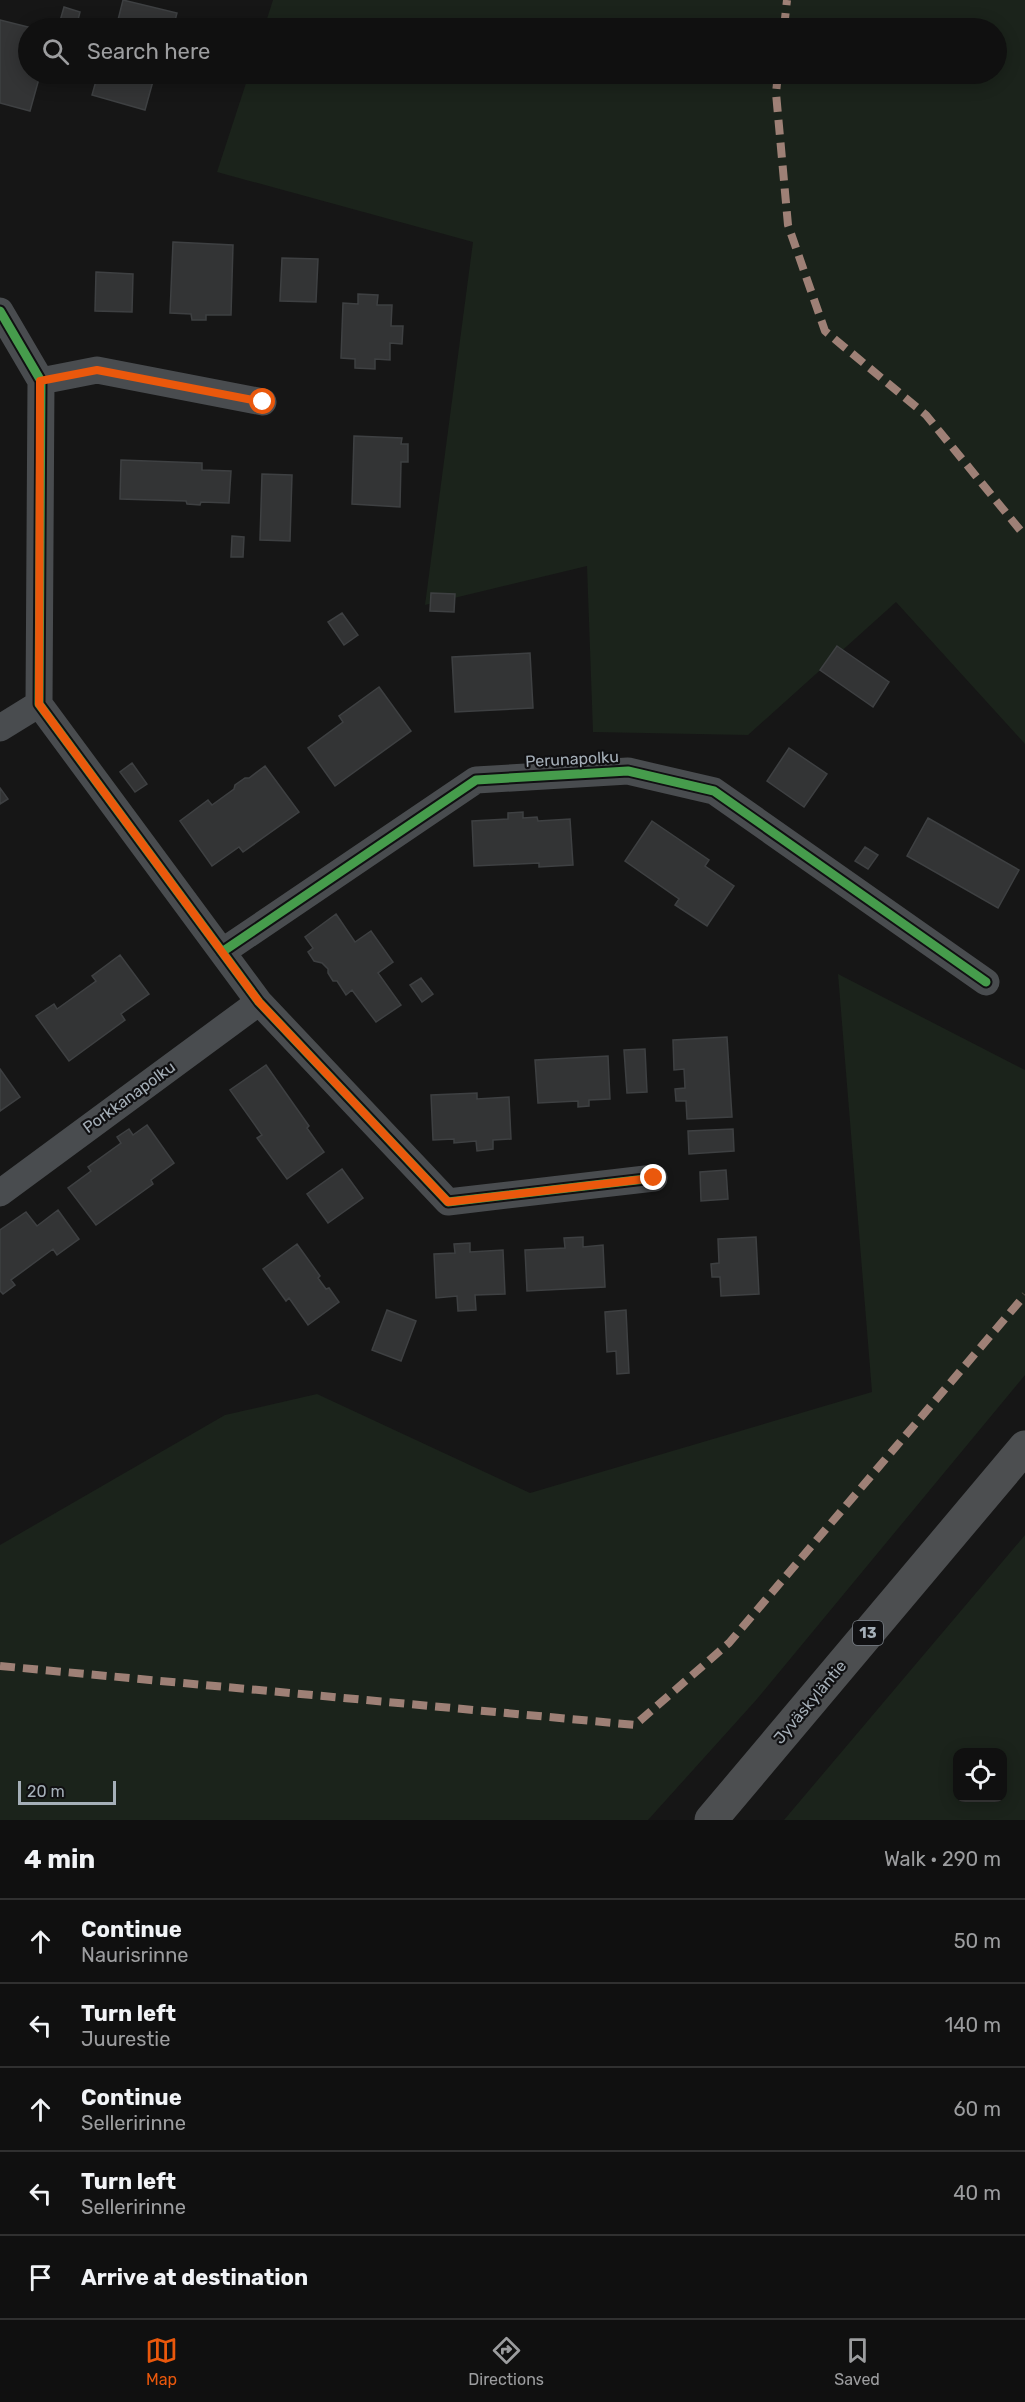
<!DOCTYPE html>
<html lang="en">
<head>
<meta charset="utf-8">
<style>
	:root { --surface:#101010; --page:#1e1e1e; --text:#f1f3f6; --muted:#9c9d9f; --line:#303030; --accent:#ea580c }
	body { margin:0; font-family:Rubik,sans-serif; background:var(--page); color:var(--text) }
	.controls { position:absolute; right:18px; bottom:18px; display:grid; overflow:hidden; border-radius:12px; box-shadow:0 3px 15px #0003 }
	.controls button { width:54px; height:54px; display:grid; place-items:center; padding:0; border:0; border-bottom:2px solid var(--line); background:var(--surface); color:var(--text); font:30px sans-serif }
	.scale { position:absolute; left:18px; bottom:15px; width:98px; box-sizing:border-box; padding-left:6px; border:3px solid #a5afb8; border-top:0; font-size:16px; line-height:21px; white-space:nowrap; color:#a5afb8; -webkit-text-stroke:4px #101012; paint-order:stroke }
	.stop { position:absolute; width:18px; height:18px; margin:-14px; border:4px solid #ea580c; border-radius:50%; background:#fff }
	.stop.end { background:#ea580c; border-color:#fff; box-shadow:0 2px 6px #0008 }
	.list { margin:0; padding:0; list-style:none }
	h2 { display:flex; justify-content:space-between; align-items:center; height:78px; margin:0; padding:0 24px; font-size:26px }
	h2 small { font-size:20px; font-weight:400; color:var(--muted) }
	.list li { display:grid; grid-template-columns:39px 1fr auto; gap:18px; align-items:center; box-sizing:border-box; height:84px; padding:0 24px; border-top:2px solid var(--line) }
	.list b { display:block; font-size:22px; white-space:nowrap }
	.list p { margin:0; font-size:20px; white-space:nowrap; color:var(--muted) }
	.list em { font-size:20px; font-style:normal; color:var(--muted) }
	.icon { flex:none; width:33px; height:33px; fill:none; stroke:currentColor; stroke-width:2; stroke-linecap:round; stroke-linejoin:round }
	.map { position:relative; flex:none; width:1025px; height:1820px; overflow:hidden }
	.search { position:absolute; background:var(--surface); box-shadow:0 3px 15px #0003; left:18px; right:18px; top:18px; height:66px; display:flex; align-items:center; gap:15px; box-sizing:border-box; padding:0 21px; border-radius:33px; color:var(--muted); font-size:22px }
	.sheet { height:498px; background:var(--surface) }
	nav { display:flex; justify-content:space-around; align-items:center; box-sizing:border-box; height:84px; border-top:2px solid var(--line); background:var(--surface); font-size:16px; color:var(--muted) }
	nav a { display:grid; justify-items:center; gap:3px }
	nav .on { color:var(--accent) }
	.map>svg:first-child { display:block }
	.green { fill:#1b231b; fill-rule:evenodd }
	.building { fill:#333435; stroke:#3e4042; stroke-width:1.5 }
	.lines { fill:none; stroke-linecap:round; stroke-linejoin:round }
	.minor { stroke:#494c4f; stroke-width:27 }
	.trunk { stroke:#4c4e50; stroke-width:33 }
	.quiet { stroke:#9e8076; stroke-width:8; stroke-dasharray:15 8; stroke-linecap:butt }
	.cycleway-casing { stroke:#101012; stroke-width:13 }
	.cycleway { stroke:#469c4c; stroke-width:9 }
	.route { stroke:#ea580c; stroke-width:8 }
	.labels { text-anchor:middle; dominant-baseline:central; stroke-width:4.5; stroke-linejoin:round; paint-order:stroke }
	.shield { fill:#101012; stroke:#787f86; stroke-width:1.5 }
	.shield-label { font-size:15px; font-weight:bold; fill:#a5afb8 }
	.street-label { font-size:16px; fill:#a5afb8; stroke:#101012 }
</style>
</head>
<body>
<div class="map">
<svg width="1025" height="1820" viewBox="0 0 1025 1820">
	<rect width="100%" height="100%" fill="#161616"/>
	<path class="green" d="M273,0H1025V744L896,602L748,735L593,732L587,566L425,605L473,242L217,172L249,74H996V28H264Z
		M838,974L1025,1070V1375L757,1699L648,1820H0V1545L225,1415L317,1394L530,1493L872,1392Z
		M1025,1535V1820H784ZM1002,1752V1798H958V1752Z"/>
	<path class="building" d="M123,0L177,13L173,28H110V27L116,28Z
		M64,7L80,12L76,28H58Z
		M0,20L32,28H28V74H47L46,77L40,75L30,111L0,103Z
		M98,74H155L145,110L92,95Z
		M173,242L233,245L231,315H206V320H192L191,314L170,313Z
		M282,258L318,259L316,302L280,301Z
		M96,272L133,274L132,312L95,311Z
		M358,294L378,295L377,305H392L391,326H403L402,344L390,343V360L375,359V369L355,368V359L341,358L343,303L358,304Z
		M354,436L402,438L401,444H408V462H401L400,507L352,504Z
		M121,460L202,463V470L231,471L229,503L201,502L200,505L187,504L186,501L120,499Z
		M262,474L292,475L290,541L260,540Z
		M232,536L244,537L243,557H231Z
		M431,593L455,594L454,612L430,611Z
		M342,613L358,635L344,645L328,622Z
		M837,646L889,682L873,707L820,670Z
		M530,653L533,708L455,712L452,657Z
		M379,687L411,731L335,786L308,748L343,722L339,716Z
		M789,748L827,774L804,807L767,781Z
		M132,763L147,784L135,792L120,772Z
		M265,766L299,812L243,852L239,847L212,866L180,821L208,800L212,805L234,789L235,785L245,778H249Z
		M0,788L8,799L0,804Z
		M523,812V818L537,817L538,821L570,819L573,865L539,867V863L474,866L472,821L508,819V813Z
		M928,818L1019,870L998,908L907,856Z
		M652,821L709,860L705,866L734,886L707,926L675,905L679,899L625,861Z
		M865,847L878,855L868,869L855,861Z
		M336,914L355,942L371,931L393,962L378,973L401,1005L376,1022L352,990L346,995L337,981H333L328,973V969L322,963L314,961L308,952L313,948L305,937Z
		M120,955L149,994L121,1014L125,1020L69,1061L36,1016L54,1004L57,1009L96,981L92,976Z
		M421,978L433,994L422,1002L410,985Z
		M727,1037L732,1117L687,1119L686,1101H676L675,1089L685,1088L684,1069L674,1070L673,1040Z
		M645,1049L647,1092L627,1093L624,1050Z
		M608,1056L610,1099L589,1100V1106L578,1107V1101L538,1103L535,1060Z
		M266,1065L309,1126L307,1128L324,1152L287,1179L257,1138L262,1135L230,1090Z
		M0,1069L20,1097L0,1111Z
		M477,1093V1099L509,1097L511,1139L493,1140V1149L477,1151L476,1141L454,1143V1139L433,1140L431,1095Z
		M147,1125L174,1163L151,1180L153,1184L96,1225L68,1188L91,1171L88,1167L121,1143L117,1137L129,1129L133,1135Z
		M733,1129L734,1151L689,1154L688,1131Z
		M342,1169L363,1198L328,1223L307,1194Z
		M726,1170L728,1199L701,1201L700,1172Z
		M58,1210L79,1239L57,1255L53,1249L11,1280L15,1285L3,1294L0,1291V1230L26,1212L37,1226Z
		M583,1237V1247L603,1245L605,1287L527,1291L525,1250L565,1248L564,1238Z
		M756,1237L759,1294L721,1296L720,1277H712L711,1264L719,1263L718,1239Z
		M470,1243V1252L503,1250L505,1294L475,1295L476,1310L458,1311L457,1296L436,1298L434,1254L455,1253L454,1244Z
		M297,1244L320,1276L318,1278L326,1289L329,1288L339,1302L308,1325L289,1298L286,1301L263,1269Z
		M387,1310L416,1321L401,1361L372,1350Z
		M626,1310L629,1373L617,1374L616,1351L607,1352L605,1312Z"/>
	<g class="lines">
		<path class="minor" d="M0,311L41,381L39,704L259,1002L448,1202L654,1178
			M41,381L97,370L263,402
			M0,728L39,704
			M222,952L476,780L628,771L714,791L986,982
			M0,1193L259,1002"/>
		<path class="trunk" d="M711,1820L1025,1447"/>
		<path class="quiet" d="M784,28L787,0
			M778,74L776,93L788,225L825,331L926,415L1025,536
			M0,1666L635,1725L729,1643L1025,1295"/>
		<defs>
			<path id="cycleway" d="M0,311L41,381L39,704L259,1002L448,1202L654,1178
				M222,952L476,780L628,771L714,791L986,982"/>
		</defs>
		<use href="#cycleway" class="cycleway-casing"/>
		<use href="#cycleway" class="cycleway"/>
	</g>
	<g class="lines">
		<path class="route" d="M263,402L97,370L40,381L39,704L259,1002L448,1202L654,1178"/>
	</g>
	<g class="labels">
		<rect class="shield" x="853" y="1621" width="30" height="24" rx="4.5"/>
		<g class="shield-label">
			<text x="868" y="1633">13</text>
		</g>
		<g class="street-label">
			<text transform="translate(572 759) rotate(-3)">Perunapolku</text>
			<text transform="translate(129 1097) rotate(-36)">Porkkanapolku</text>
			<text transform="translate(810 1702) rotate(-50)">Jyväskyläntie</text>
		</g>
	</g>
</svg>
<div class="controls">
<button><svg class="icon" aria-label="locate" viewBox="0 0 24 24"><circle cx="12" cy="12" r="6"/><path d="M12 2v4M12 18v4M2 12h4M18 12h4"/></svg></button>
</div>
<div class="scale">20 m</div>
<div class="stop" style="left:263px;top:402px"></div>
<div class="stop end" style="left:654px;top:1178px"></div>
<div class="search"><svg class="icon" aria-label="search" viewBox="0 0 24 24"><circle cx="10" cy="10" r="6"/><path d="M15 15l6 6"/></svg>Search here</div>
</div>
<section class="sheet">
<h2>4 min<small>Walk · 290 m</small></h2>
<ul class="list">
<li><svg class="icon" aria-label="ahead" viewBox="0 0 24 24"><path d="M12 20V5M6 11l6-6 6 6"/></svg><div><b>Continue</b><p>Naurisrinne</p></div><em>50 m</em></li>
<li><svg class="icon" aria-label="left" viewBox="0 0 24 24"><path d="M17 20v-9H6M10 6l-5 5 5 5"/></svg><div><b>Turn left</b><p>Juurestie</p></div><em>140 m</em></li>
<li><svg class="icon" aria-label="ahead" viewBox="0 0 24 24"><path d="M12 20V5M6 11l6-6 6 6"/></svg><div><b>Continue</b><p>Selleririnne</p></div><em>60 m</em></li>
<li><svg class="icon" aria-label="left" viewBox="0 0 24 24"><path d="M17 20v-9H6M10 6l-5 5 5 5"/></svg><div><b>Turn left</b><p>Selleririnne</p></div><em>40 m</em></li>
<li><svg class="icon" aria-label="arrive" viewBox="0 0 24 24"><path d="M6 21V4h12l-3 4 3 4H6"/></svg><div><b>Arrive at destination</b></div></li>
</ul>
</section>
<nav>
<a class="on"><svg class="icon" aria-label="map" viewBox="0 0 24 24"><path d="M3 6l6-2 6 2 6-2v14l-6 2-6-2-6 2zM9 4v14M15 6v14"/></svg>Map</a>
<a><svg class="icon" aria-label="directions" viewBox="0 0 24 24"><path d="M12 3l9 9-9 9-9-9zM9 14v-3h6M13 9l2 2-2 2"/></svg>Directions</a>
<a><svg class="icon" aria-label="saved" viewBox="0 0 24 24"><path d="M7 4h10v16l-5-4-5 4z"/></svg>Saved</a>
</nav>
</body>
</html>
